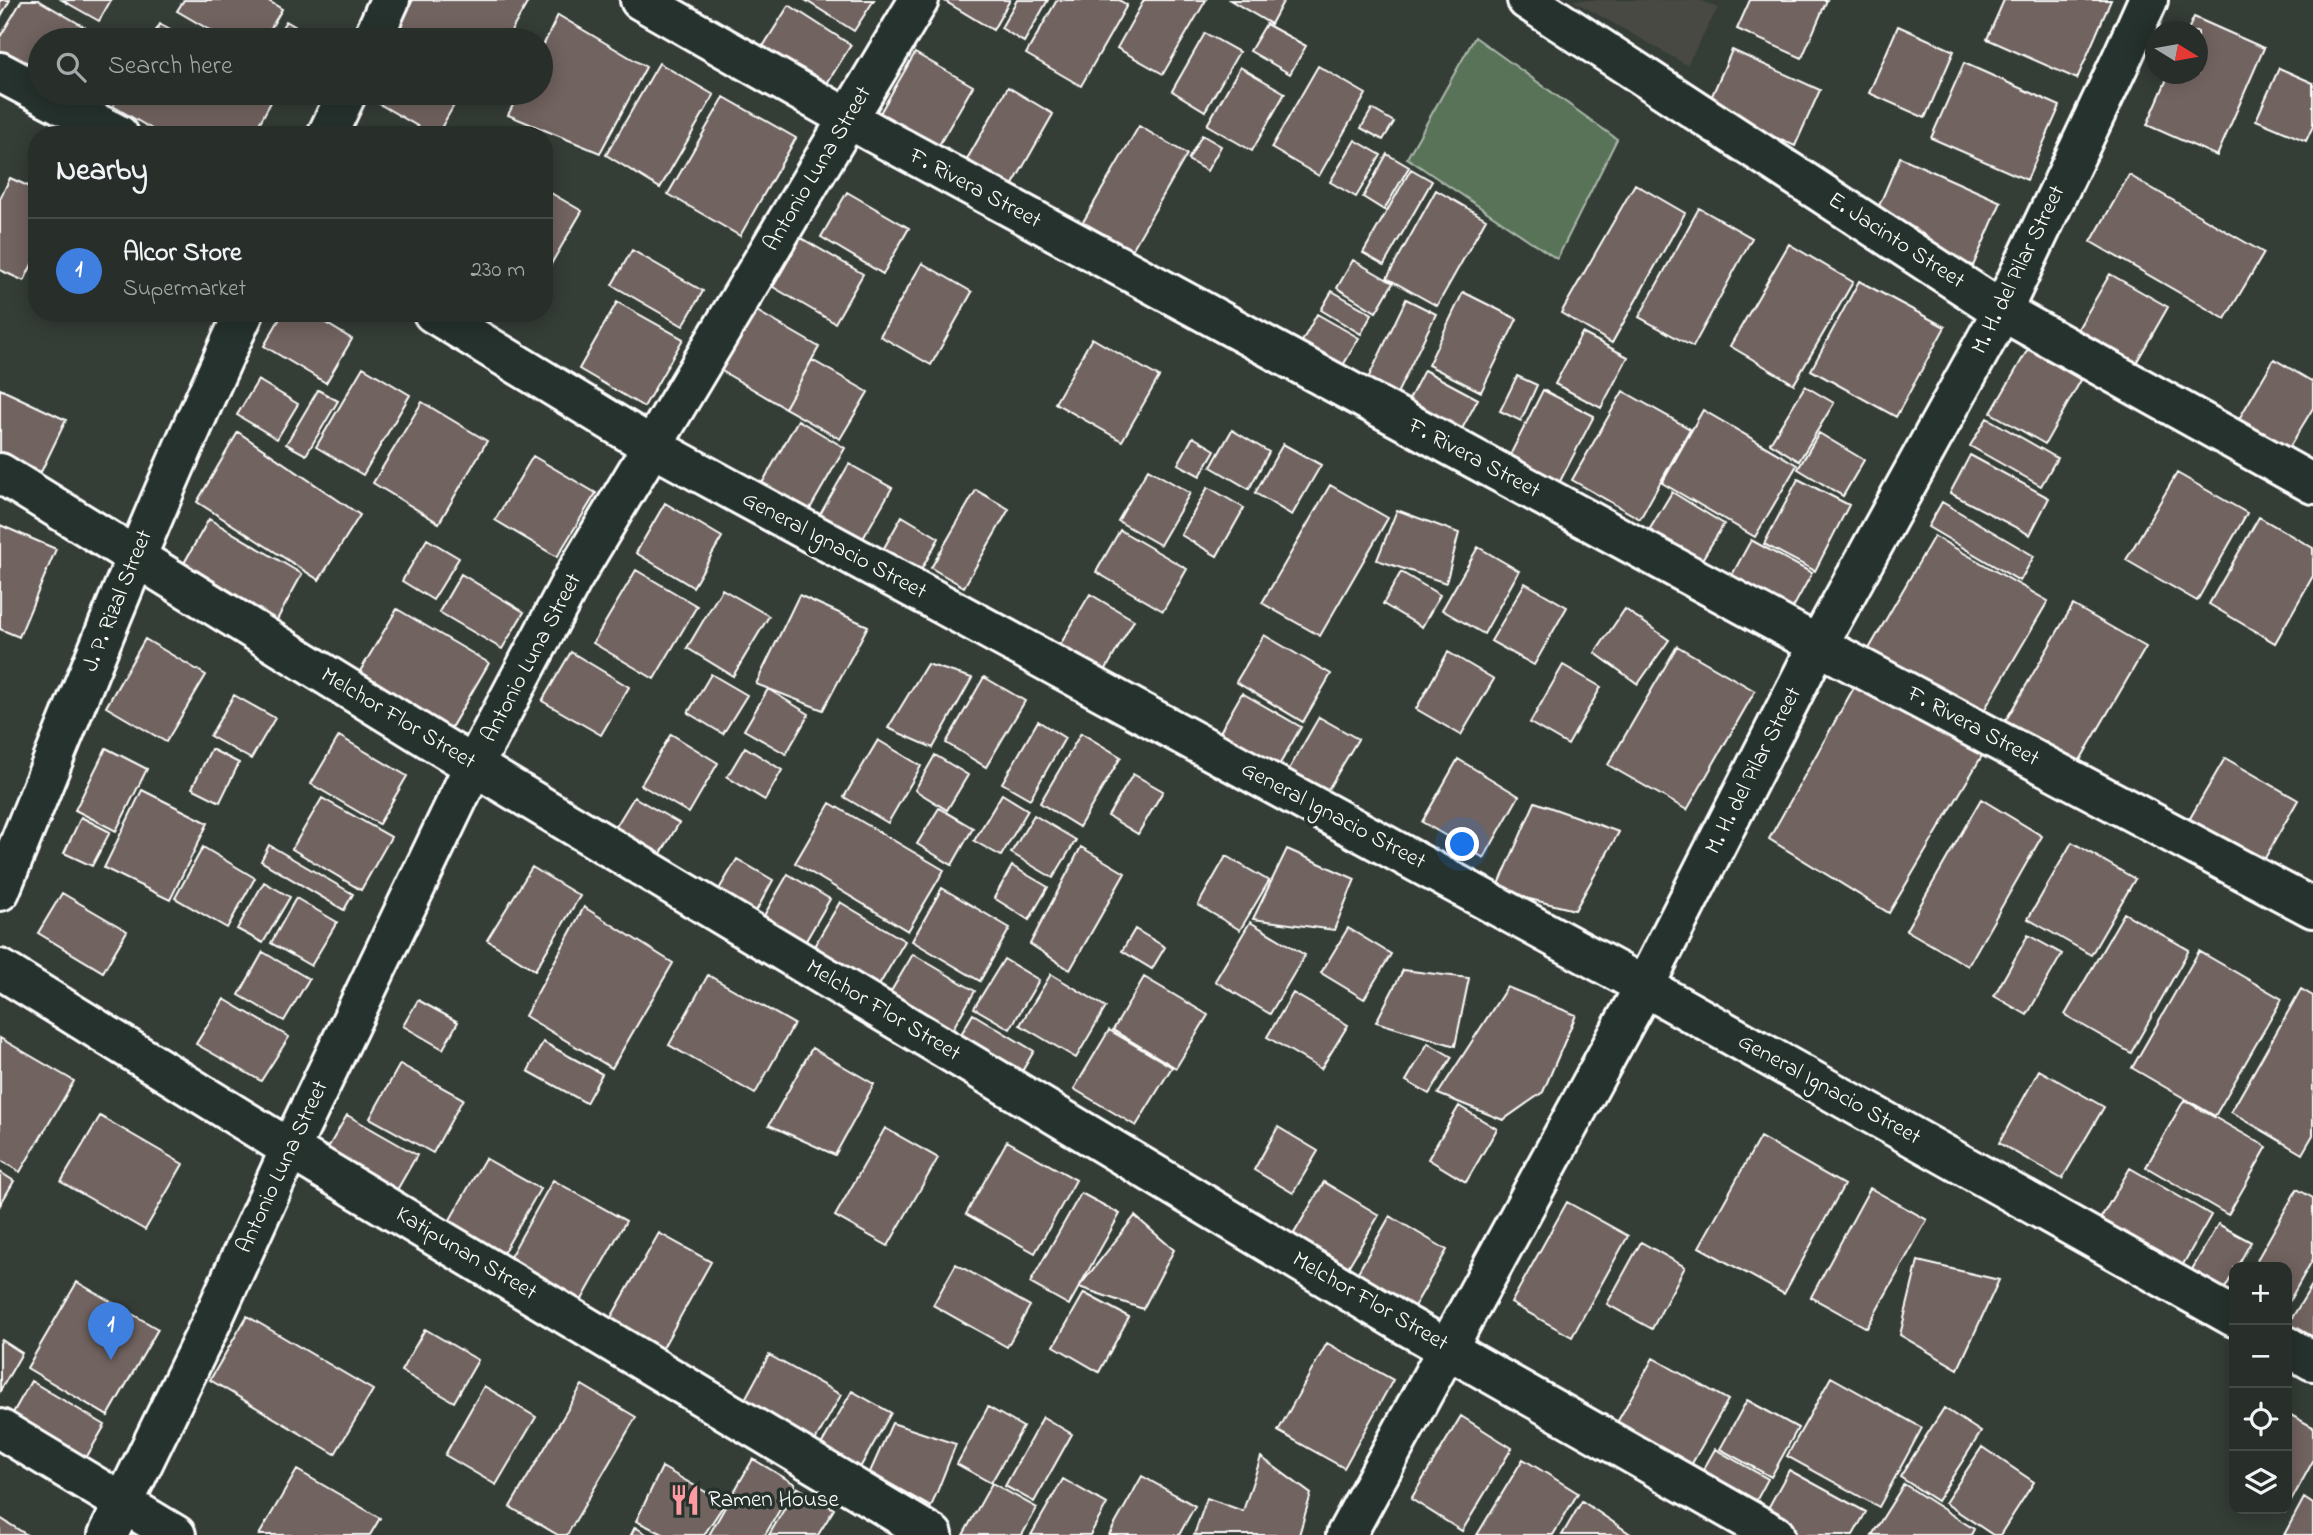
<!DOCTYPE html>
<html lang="en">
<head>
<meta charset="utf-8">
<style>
	:root { --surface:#282e29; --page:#303631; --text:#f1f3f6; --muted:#a5a8a8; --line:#444a46; --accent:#8bbbb9 }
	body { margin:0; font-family:"Indie Flower",sans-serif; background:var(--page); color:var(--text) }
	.controls { position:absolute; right:21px; bottom:21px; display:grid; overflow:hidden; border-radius:14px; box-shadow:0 4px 18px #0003 }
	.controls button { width:63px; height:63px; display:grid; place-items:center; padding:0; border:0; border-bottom:2px solid var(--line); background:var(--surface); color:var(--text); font:35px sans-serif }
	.compass { position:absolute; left:2145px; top:21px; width:63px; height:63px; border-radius:50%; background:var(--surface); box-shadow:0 4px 18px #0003; rotate:101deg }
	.you { position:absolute; left:1463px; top:845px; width:24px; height:24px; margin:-18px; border:5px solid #fff; border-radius:50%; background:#1a73e8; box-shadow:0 0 0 10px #1a73e833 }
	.badge { display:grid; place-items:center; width:46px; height:46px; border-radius:50%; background:var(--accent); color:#fff; font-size:23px; font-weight:700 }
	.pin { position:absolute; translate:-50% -58px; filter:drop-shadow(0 2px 4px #0008) }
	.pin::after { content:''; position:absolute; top:37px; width:24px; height:21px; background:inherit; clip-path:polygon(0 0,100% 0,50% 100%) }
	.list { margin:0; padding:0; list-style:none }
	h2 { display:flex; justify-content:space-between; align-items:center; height:91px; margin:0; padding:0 28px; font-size:30px }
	h2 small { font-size:23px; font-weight:400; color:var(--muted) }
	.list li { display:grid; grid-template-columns:46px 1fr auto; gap:21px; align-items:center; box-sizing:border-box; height:105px; padding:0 28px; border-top:2px solid var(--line) }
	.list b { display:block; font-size:26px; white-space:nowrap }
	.list p { margin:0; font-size:23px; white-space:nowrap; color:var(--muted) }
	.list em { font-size:23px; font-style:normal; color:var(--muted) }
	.icon { flex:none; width:38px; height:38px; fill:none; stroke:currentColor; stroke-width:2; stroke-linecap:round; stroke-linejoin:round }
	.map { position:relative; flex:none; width:2313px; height:1535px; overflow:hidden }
	.search { position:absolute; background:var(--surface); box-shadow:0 4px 18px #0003; left:28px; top:28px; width:525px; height:77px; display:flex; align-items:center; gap:18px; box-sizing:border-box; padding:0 24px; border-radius:38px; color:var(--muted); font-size:26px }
	.panel { position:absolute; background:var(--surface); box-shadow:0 4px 18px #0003; left:28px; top:126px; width:525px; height:196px; border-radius:28px }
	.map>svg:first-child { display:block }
	.built { fill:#474943 }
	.green { fill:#587359; stroke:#acb9ac; stroke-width:2 }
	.building { fill:#71645f; stroke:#fff; stroke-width:2 }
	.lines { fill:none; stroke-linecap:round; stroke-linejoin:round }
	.minor-casing { stroke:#fff; stroke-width:44 }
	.major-casing { stroke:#fff; stroke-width:44 }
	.minor { stroke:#26332d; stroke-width:38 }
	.major { stroke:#26332d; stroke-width:38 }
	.labels { text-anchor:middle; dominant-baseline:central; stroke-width:7; stroke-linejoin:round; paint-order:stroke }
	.street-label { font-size:23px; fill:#fff; stroke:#26332d }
	.poi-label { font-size:23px; fill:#fff; stroke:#26332d; text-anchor:start }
</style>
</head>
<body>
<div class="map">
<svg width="2313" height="1535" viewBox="0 0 2313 1535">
	<rect width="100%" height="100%" fill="#353d37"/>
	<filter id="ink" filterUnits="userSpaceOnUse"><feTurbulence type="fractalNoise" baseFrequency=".0143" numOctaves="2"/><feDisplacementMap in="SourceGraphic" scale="14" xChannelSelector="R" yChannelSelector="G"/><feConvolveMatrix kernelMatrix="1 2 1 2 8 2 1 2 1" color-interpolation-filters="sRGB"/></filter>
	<g filter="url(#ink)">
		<path class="built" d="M1572,0H1700L1718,8L1687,65Z"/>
		<path class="green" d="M1475,37L1617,139L1557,259L1407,158Z"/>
		<path class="building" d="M0,0H10L0,18Z
			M22,0H38L107,40H40V78L0,55V37Z
			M62,0H111L99,21Z
			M184,0H267L282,9L264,40H227L177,11Z
			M413,0H529L506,40H423L398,26Z
			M805,0H874L854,31Z
			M943,0H1010L993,30Z
			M1017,0H1048L1024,42L1001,28Z
			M1057,0H1119L1127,5L1081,86L1026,54Z
			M1144,0H1206L1163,74L1117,48Z
			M1230,0H1284L1271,24Z
			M1750,0H1827L1802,58L1737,29Z
			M2004,0H2111L2077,79L1987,39Z
			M789,5L851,45L819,96L757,56Z
			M558,15L646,67L600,153L508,115L519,93H541V50Z
			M2194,17L2264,48L2217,156L2147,125L2169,74H2198V32H2187Z
			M286,21L310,35L307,40H274Z
			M160,24L187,40H150Z
			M1266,24L1306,46L1290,74L1250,51Z
			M1898,26L1954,51L1925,118L1869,93Z
			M1205,33L1239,52L1205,111L1172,91Z
			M1732,50L1820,90L1795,146L1707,107Z
			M915,53L973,86L931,159L873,125Z
			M659,63L714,95L660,188L606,155Z
			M1964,63L2060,106L2027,180L1931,138Z
			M1318,66L1366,94L1319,176L1271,148Z
			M1240,67L1285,93L1252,151L1207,125Z
			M2279,68L2313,83V126L2306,141L2256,120Z
			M1008,87L1053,114L1003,202L958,175Z
			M120,93H276L253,135H162L113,106Z
			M374,93H461L437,135H433L371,99Z
			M724,97L796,138L740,236L668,194Z
			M1372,109L1394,122L1383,140L1361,128Z
			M1139,126L1187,154L1132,250L1083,222Z
			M1202,135L1221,146L1207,171L1188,160Z
			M1355,140L1381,155L1356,197L1330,182Z
			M1387,154L1409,167L1384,210L1363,197Z
			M1900,157L2001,202L1973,266L1872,222Z
			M1411,169L1432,181L1384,265L1363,253Z
			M2129,175L2264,253L2225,319L2091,242Z
			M10,178L37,190V254L24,281L0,270V199Z
			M1635,184L1685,213L1612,343L1561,313Z
			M544,189L582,211L547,271L544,270Z
			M1436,190L1486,219L1437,306L1387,278Z
			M847,192L909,228L883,274L821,237Z
			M1699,208L1752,238L1693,347L1639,317Z
			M801,238L863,274L835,323L773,287Z
			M1789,244L1853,282L1794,384L1730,346Z
			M632,250L703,291L683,326L612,285Z
			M1353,260L1393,283L1376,312L1337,288Z
			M922,263L972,292L931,365L880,336Z
			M2110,274L2168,307L2136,363L2078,329Z
			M1859,281L1945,327L1896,417L1811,370Z
			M1332,291L1372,314L1361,334L1321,310Z
			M1463,292L1517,319L1481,392L1428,365Z
			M1406,299L1436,314L1390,408L1361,393Z
			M617,302L683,339L644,407L579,369Z
			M755,310L819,347L785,408L720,370Z
			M283,313H309L352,339L326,383L264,346Z
			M1317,314L1359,338L1335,379L1294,356Z
			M1582,333L1628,357L1601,408L1555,384Z
			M1092,338L1159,377L1122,441L1055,403Z
			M2028,349L2081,380L2045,444L1991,413Z
			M2274,359L2313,382V408L2289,448L2239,419Z
			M812,360L868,392L840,439L785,408Z
			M363,367L410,395L363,475L316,447Z
			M1424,370L1478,399L1454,444L1401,415Z
			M1517,376L1537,385L1521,421L1500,411Z
			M258,380L298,404L277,439L237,415Z
			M1805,386L1834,403L1799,461L1770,443Z
			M0,389L66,420L41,472L0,453Z
			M318,390L338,401L306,455L286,444Z
			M1543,390L1594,416L1556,489L1506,463Z
			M1623,391L1690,429L1640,519L1572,480Z
			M422,402L487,441L439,523L373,483Z
			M1703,410L1797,465L1755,537L1662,483Z
			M1987,418L2057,458L2041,486L1970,446Z
			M798,420L845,448L804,519L757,492Z
			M1232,430L1269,452L1249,489L1211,467Z
			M238,432L360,515L319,580L197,502Z
			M1819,433L1864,460L1843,496L1798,469Z
			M1193,437L1215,450L1200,476L1178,464Z
			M1283,444L1321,465L1292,515L1255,493Z
			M1970,455L2049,498L2030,535L1950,493Z
			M533,456L596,493L557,557L495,520Z
			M849,464L892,488L857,549L814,525Z
			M1148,469L1190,493L1160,545L1118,521Z
			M2177,473L2247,513L2197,601L2126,560Z
			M1798,479L1849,505L1815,571L1764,544Z
			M1330,485L1388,518L1320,636L1262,603Z
			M1208,487L1244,508L1217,556L1181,535Z
			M976,490L1009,509L964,587L931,568Z
			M1672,492L1724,524L1696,569L1645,537Z
			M1942,502L2034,556L2020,581L1928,527Z
			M665,503L722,537L693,587L636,553Z
			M1397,510L1459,533L1446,583L1377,560Z
			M902,516L939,538L917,577L880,555Z
			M2259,517L2313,548V576L2275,643L2209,604Z
			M209,519L302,574L273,627L179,572Z
			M0,525L56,549L19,637L0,629Z
			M1120,530L1187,569L1163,611L1096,572Z
			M1934,536L2048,601L1975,726L1862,661Z
			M427,539L459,558L433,600L402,581Z
			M1751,540L1812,573L1788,617L1727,584Z
			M1478,547L1519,571L1484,634L1442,610Z
			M636,570L697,606L654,679L593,643Z
			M1401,572L1440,595L1422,627L1383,604Z
			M461,574L524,612L502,649L439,612Z
			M1525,583L1567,607L1534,665L1491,641Z
			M722,589L769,616L733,676L687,648Z
			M1090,594L1134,620L1102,676L1057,650Z
			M799,595L868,626L823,710L756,684Z
			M2073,605L2146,647L2072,774L1999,732Z
			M397,609L489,663L448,733L356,678Z
			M1625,609L1669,640L1638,684L1595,653Z
			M1264,635L1331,674L1303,722L1236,682Z
			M145,639L206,675L166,742L106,707Z
			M1677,646L1755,691L1687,810L1608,765Z
			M571,652L629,687L601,735L542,701Z
			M1448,652L1494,679L1461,735L1416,709Z
			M927,664L972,678L933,748L888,728Z
			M1563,665L1601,687L1568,745L1530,723Z
			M711,674L747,695L723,734L688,713Z
			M1861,675L1986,749L1889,913L1769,839Z
			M984,677L1025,701L986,767L946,743Z
			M768,689L809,714L786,754L744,730Z
			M1242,693L1301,727L1274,774L1216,739Z
			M234,695L275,718L251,759L210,736Z
			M1319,717L1358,739L1326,793L1288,771Z
			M1038,721L1065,738L1030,799L1002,783Z
			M1081,733L1121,757L1079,827L1040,803Z
			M671,734L718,763L689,813L641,785Z
			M339,736L407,776L379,824L311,784Z
			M878,740L921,766L888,823L844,797Z
			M745,747L782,770L765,800L727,777Z
			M106,748L147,769L116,831L75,810Z
			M211,749L239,763L220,802L192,788Z
			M935,755L968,775L947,810L915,790Z
			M2225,758L2298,800L2256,874L2182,832Z
			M1458,759L1519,796L1484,858L1422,822Z
			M1133,774L1163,791L1138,834L1108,816Z
			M142,790L208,823L170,900L104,868Z
			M1002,794L1028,810L1001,856L974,841Z
			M634,797L679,823L654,865L609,838Z
			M322,798L391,837L361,890L292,849Z
			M1981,799L2042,836L1968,966L1906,930Z
			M1535,802L1619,832L1575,910L1496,891Z
			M830,803L944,870L908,931L795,863Z
			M939,808L973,828L952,865L917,844Z
			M1034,815L1076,840L1053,878L1011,853Z
			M81,817L110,832L92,866L64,853Z
			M2072,842L2135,879L2091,955L2028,919Z
			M269,845L353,894L344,910L261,861Z
			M203,847L255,878L227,928L175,898Z
			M1081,847L1125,873L1070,970L1030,944Z
			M1287,849L1355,879L1334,930L1253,919Z
			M1226,856L1269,881L1240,930L1198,905Z
			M737,859L773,880L755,913L718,891Z
			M1012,866L1048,887L1029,920L994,898Z
			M532,867L580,896L535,970L487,940Z
			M788,874L830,899L800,951L758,926Z
			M264,882L290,897L263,943L237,929Z
			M942,888L1010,928L980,981L912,941Z
			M62,893L127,931L103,972L38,933Z
			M296,898L337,922L311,966L271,943Z
			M840,902L905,941L871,999L806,960Z
			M584,907L673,963L612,1068L525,1016Z
			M2124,913L2189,950L2131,1053L2065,1015Z
			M1250,922L1305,955L1270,1014L1215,981Z
			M1348,928L1391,954L1364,999L1321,973Z
			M1135,929L1165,947L1152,969L1122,951Z
			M2028,935L2062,954L2027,1015L1994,996Z
			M2199,951L2282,999L2215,1116L2132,1068Z
			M263,952L309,979L284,1021L239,995Z
			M913,954L975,991L952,1030L890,993Z
			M1004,959L1039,980L1010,1029L974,1008Z
			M1403,970L1469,978L1455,1046L1376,1022Z
			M1051,974L1106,1007L1076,1058L1020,1025Z
			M708,975L794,1024L755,1094L669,1045Z
			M1144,977L1208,1015L1176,1068L1113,1030Z
			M1507,987L1576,1015L1543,1092L1503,1120L1438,1094Z
			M2301,989L2313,996V1135L2302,1154L2231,1112Z
			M1293,993L1348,1025L1321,1069L1267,1037Z
			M224,999L289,1037L261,1081L196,1044Z
			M418,1000L458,1022L443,1049L403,1026Z
			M973,1014L1034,1051L1021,1073L960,1036Z
			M1109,1030L1172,1067L1136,1126L1074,1089Z
			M0,1038L74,1081L20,1172L0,1160Z
			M543,1042L602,1074L586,1103L528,1071Z
			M1428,1043L1452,1057L1429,1094L1406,1081Z
			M812,1048L874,1084L835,1155L769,1125Z
			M400,1064L463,1099L433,1153L370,1118Z
			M2039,1070L2104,1107L2062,1179L1999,1143Z
			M2184,1100L2267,1147L2228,1215L2146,1167Z
			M1459,1106L1497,1129L1466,1182L1428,1159Z
			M347,1115L417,1155L393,1197L322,1158Z
			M100,1116L183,1164L145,1230L61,1182Z
			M1278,1127L1318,1151L1293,1193L1254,1170Z
			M885,1128L938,1158L888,1246L835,1216Z
			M1760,1137L1844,1185L1784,1294L1699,1247Z
			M1007,1141L1076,1180L1035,1253L966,1214Z
			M485,1158L540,1189L498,1262L443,1232Z
			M2130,1168L2211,1215L2181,1268L2099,1221Z
			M0,1172L14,1181L0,1205Z
			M553,1180L626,1221L575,1312L502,1271Z
			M1324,1182L1379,1215L1344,1274L1289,1242Z
			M1870,1188L1927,1220L1867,1328L1811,1297Z
			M2297,1189L2313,1198V1259L2287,1305V1267H2253Z
			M1081,1193L1120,1214L1069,1305L1030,1283Z
			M1567,1202L1628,1236L1572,1337L1511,1303Z
			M1135,1216L1174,1250L1143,1309L1079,1287Z
			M1390,1216L1447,1250L1411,1312L1354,1279Z
			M2218,1224L2251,1242L2237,1267H2234V1272L2223,1292L2190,1273Z
			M659,1233L711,1262L660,1353L608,1323Z
			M1641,1242L1685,1267L1652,1329L1607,1304Z
			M1918,1261L1999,1280L1958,1369L1900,1335Z
			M956,1264L1030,1306L1007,1347L933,1305Z
			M77,1282L158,1329L108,1416L27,1368Z
			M2312,1285H2313V1345L2287,1330V1326Z
			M1084,1293L1129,1317L1099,1372L1054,1346Z
			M247,1316L373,1390L335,1454L210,1380Z
			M425,1329L478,1360L454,1402L401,1371Z
			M2,1340L22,1353L0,1391V1343Z
			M1327,1343L1393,1380L1344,1468L1278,1431Z
			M769,1355L841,1395L810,1450L739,1410Z
			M1653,1358L1728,1400L1690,1467L1615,1426Z
			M1831,1377L1922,1428L1879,1507L1787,1456Z
			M31,1381L105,1425L78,1472L4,1429Z
			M582,1385L636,1417L567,1535H558L510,1507Z
			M484,1386L536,1417L496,1485L445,1455Z
			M852,1391L891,1413L853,1480L814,1457Z
			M1747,1400L1798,1428L1771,1477L1720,1449Z
			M988,1407L1023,1427L991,1483L957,1464Z
			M1944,1408L1981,1432L1937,1501L1900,1477Z
			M2289,1414L2313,1427V1461L2285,1512L2280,1509H2287V1417Z
			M1461,1416L1512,1448L1462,1531L1411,1499Z
			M1043,1417L1072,1434L1034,1502L1005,1486Z
			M892,1423L956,1444L931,1507L870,1472Z
			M1982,1447L2034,1482L2000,1535H1993L1945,1503Z
			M1715,1449L1768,1479L1748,1516L1694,1486Z
			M1261,1457L1311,1494L1299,1535H1194L1207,1498L1243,1511Z
			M753,1459L795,1484L765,1535H709Z
			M1523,1459L1578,1493L1553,1535H1477Z
			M662,1467L725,1503L704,1535H665L636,1521Z
			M297,1470L380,1518L370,1535H259Z
			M1789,1470L1866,1512L1853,1535H1786L1761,1521Z
			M1142,1476L1195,1506L1179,1535H1109Z
			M1063,1479L1107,1504L1090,1535H1031Z
			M992,1483L1037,1508L1022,1535H963Z
			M1904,1484L1974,1529L1971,1535H1872Z
			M797,1487L834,1509L818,1535H769Z
			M2304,1498L2313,1504V1535H2284Z
			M1582,1501L1632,1535H1562Z
			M0,1518L27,1535H0Z
			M635,1527L648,1535H631Z"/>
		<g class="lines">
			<defs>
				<path id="minor" d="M640,0L872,132L1818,645L2313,908
					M1527,0L2002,311L2313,484
					M0,72L119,135
					M433,313L653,447L1624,975L2234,1317
					M0,473L436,743L1402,1323L1775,1535
					M0,969L290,1149L933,1535
					M2287,1346L2313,1361
					M0,1429L176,1535
					M108,1535L211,1323L290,1149L474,765L572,580L919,0
					M1346,1535L1644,987L1818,645L2002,311L2121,60L2148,0"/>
				<path id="major" d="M372,40L390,0
					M327,135L347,93
					M0,891C79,697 155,503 244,313"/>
			</defs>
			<use href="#minor" class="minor-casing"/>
			<use href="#major" class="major-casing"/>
			<use href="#minor" class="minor"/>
			<use href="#major" class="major"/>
		</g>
	</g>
	<defs>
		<symbol id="restaurant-bare" viewBox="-9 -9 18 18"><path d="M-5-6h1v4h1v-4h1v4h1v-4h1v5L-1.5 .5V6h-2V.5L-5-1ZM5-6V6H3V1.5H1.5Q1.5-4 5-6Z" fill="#ff9aa2" stroke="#26332d" stroke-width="2.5" paint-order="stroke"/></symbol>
	</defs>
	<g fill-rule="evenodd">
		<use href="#restaurant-bare" x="663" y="1478" width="44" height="44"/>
	</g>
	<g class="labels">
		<g class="street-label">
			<text transform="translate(818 169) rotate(-59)">Antonio Luna Street</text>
			<text transform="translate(975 189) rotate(28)">F. Rivera Street</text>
			<text transform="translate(1896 241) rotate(33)">E. Jacinto Street</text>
			<text transform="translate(2019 270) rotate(-64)">M. H. del Pilar Street</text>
			<text transform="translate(1474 459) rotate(28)">F. Rivera Street</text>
			<text transform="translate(834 546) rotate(28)">General Ignacio Street</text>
			<text transform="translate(118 601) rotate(-68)">J. P. Rizal Street</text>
			<text transform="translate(532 658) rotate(-62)">Antonio Luna Street</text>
			<text transform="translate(398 719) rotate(31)">Melchor Flor Street</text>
			<text transform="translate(1973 727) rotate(28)">F. Rivera Street</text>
			<text transform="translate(1754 771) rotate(-63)">M. H. del Pilar Street</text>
			<text transform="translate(1333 816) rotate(28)">General Ignacio Street</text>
			<text transform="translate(883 1011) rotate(31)">Melchor Flor Street</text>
			<text transform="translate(1829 1090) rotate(29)">General Ignacio Street</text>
			<text transform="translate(283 1167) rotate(-65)">Antonio Luna Street</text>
			<text transform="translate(466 1254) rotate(31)">Katipunan Street</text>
			<text transform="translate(1370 1302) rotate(30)">Melchor Flor Street</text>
		</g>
		<g class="poi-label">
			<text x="708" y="1500">Ramen House</text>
		</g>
	</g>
</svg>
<div class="controls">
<button>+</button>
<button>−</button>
<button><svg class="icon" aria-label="locate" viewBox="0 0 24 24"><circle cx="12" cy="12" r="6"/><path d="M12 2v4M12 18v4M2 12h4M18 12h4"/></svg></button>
<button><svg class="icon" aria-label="layers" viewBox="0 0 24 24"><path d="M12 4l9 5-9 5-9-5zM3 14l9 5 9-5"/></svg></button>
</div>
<svg class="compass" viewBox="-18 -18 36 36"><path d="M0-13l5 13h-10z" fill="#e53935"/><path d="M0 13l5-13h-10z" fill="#a5a8a8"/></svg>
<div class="you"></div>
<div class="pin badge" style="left:111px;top:1360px;background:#3f7fe0">1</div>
<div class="search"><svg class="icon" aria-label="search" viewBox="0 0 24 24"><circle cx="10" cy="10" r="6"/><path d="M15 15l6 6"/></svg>Search here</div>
<section class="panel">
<h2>Nearby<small></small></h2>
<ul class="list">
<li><span class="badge" style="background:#3f7fe0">1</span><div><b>Alcor Store</b><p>Supermarket</p></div><em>230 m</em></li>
</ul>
</section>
</div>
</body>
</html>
